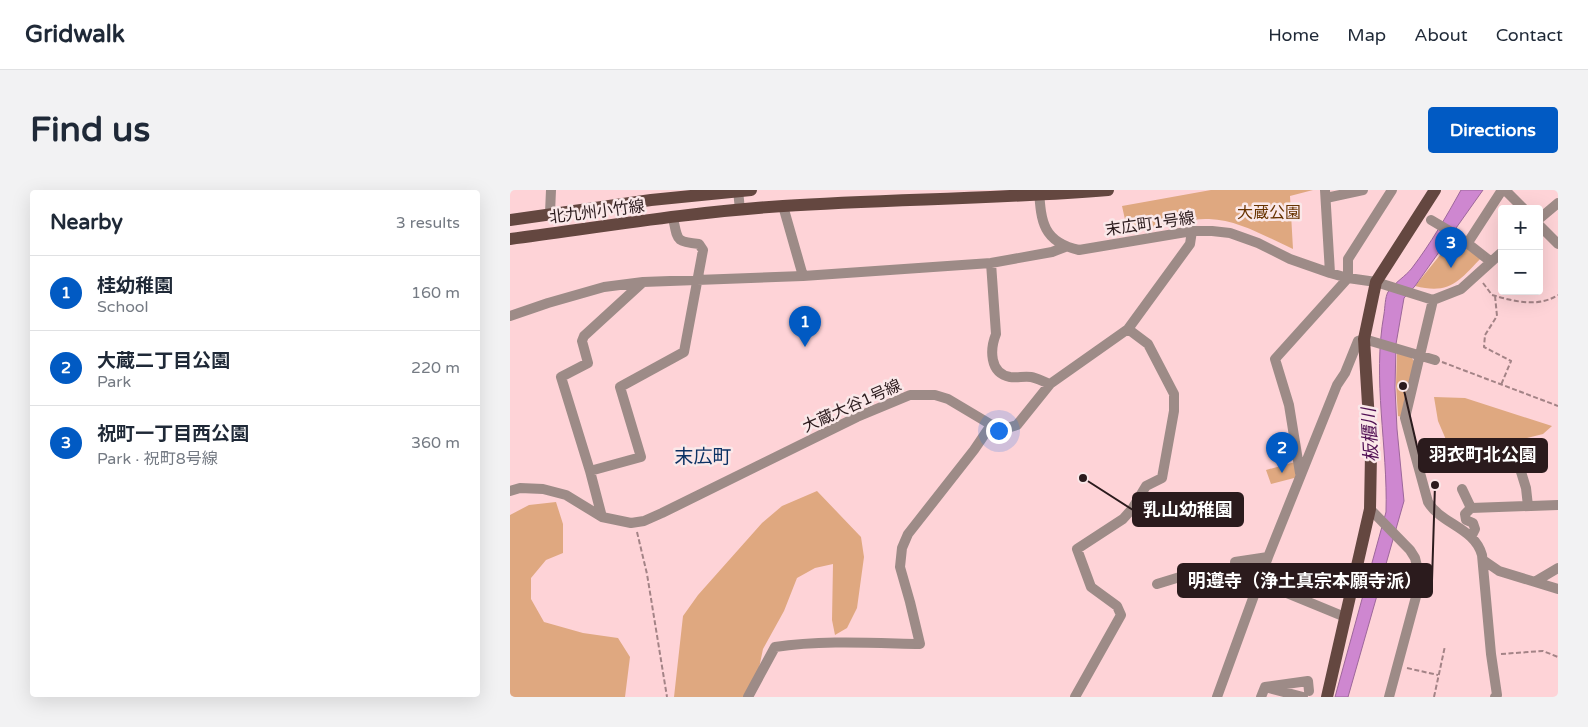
<!DOCTYPE html>
<html lang="en">
<head>
<meta charset="utf-8">
<style>
	:root { --surface:#fff; --page:#f2f2f3; --text:#1f2937; --muted:#747a83; --line:#e0e1e3; --accent:#015ac3 }
	body { margin:0; font-family:"Varela Round","Noto Sans JP",sans-serif; background:var(--page); color:var(--text) }
	.controls { position:absolute; right:15px; top:15px; display:grid; overflow:hidden; border-radius:5px; box-shadow:0 5px 20px #0002 }
	.controls button { width:45px; height:45px; display:grid; place-items:center; padding:0; border:0; border-bottom:1px solid var(--line); background:var(--surface); color:var(--text); font:25px sans-serif }
	.you { position:absolute; left:488px; top:240px; width:18px; height:18px; margin:-12px; border:4px solid #fff; border-radius:50%; background:#1a73e8; box-shadow:0 0 0 8px #1a73e833 }
	.badge { display:grid; place-items:center; width:32px; height:32px; border-radius:50%; background:var(--accent); color:#fff; font-size:16px; font-weight:700 }
	.pin { position:absolute; translate:-50% -41px; filter:drop-shadow(0 1px 2px #0008) }
	.pin::after { content:''; position:absolute; top:26px; width:18px; height:15px; background:inherit; clip-path:polygon(0 0,100% 0,50% 100%) }
	.list { margin:0; padding:0; list-style:none }
	h2 { display:flex; justify-content:space-between; align-items:center; height:65px; margin:0; padding:0 20px; font-size:21px }
	h2 small { font-size:16px; font-weight:400; color:var(--muted) }
	.list li { display:grid; grid-template-columns:32px 1fr auto; gap:15px; align-items:center; box-sizing:border-box; height:75px; padding:0 20px; border-top:1px solid var(--line) }
	.list b { display:block; font-size:19px; white-space:nowrap }
	.list p { margin:0; font-size:16px; white-space:nowrap; color:var(--muted) }
	.list em { font-size:16px; font-style:normal; color:var(--muted) }
	.map { position:relative; flex:none; width:1048px; height:507px; overflow:hidden; border-radius:5px }
	header { display:flex; align-items:center; gap:30px; box-sizing:border-box; height:70px; padding:0 25px; background:var(--surface); border-bottom:1px solid var(--line) }
	header strong { font-size:24px }
	nav { display:flex; gap:28px; margin-inline-start:auto; font-size:18px }
	.intro { display:flex; align-items:center; justify-content:space-between; box-sizing:border-box; height:120px; padding:0 30px }
	h1 { margin:0; font-size:35px }
	.button { padding:12px 22px; border-radius:5px; background:var(--accent); color:#fff; font-size:18px; font-weight:700 }
	main { display:flex; gap:30px; padding:0 30px }
	aside { flex:1; background:var(--surface); border-radius:5px; box-shadow:0 5px 20px #0002 }
	.map>svg:first-child { display:block }
	.green { fill:#dfa880 }
	.water { fill:#ce87d0; stroke:#9d679a }
	.lines { fill:none; stroke-linecap:round; stroke-linejoin:round }
	.path { stroke:#a38386; stroke-width:2; stroke-dasharray:5 2.5; stroke-linecap:butt }
	.minor { stroke:#9d8b87; stroke-width:10 }
	.major { stroke:#644740; stroke-width:12 }
	.labels { text-anchor:middle; dominant-baseline:central; stroke-width:5; stroke-linejoin:round; paint-order:stroke }
	.street-label { font-size:16px; fill:#2b1b1d; stroke:#fae8e9 }
	.park-label { font-size:16px; fill:#683300; stroke:#fae8e9 }
	.water-label { font-size:18px; font-style:italic; fill:#511054; stroke:#fae8e9 }
	.quarter-label { font-size:19px; fill:#0b3164; stroke:#fae8e9 }
	.leader { fill:none; stroke:#2b1b1d; stroke-width:2 }
	.callout-dot { fill:#2b1b1d; stroke:#fae8e9; stroke-width:2 }
	.callout { fill:#2b1b1d; stroke:#2b1b1d; stroke-width:2 }
	.callout-label { font-size:18px; text-anchor:middle; font-weight:bold; fill:#fff }
</style>
</head>
<body>
<header>
<strong>Gridwalk</strong>
<nav><a>Home</a><a>Map</a><a>About</a><a>Contact</a></nav>
</header>
<div class="intro"><h1>Find us</h1><a class="button">Directions</a></div>
<main>
<aside>
<h2>Nearby<small>3 results</small></h2>
<ul class="list">
<li><span class="badge">1</span><div><b>桂幼稚園</b><p>School</p></div><em>160 m</em></li>
<li><span class="badge">2</span><div><b>大蔵二丁目公園</b><p>Park</p></div><em>220 m</em></li>
<li><span class="badge">3</span><div><b>祝町一丁目西公園</b><p>Park · 祝町8号線</p></div><em>360 m</em></li>
</ul>
</aside>
<div class="map">
<svg width="1048" height="507" viewBox="0 0 1048 507">
	<rect width="100%" height="100%" fill="#fed3d7"/>
	<path class="green" d="M701,0H803L780,6L783,59C756,47 729,30 699,29C672,28 644,38 618,43L612,16Z
		M943,49L972,67C949,91 940,105 905,96Z
		M887,163L901,167L904,171L892,227L888,226L886,195Z
		M924,207L955,208L1042,236L1033,244L1001,252L970,272L952,271L937,252L928,231Z
		M785,272L788,287L761,294L756,280Z
		M307,301L351,347L354,367L347,418L337,438L325,445L322,430L323,374L305,378L287,388L274,421L253,459L243,507H164L173,426L188,405L252,333L272,316Z
		M46,312L53,334V363L36,370L21,388V409L34,432L73,443L108,448L120,467L115,507H0V325L19,315Z"/>
	<path class="water" d="M951,0H973L905,96L894,108L886,154L885,198L887,239L894,311L838,507H825L876,322C878,256 862,190 874,124C875,118 875,107 878,102C884,93 896,86 902,78C921,53 936,27 951,0Z"/>
	<g class="lines">
		<path class="path" d="M973,93L982,105C1003,111 1028,118 1048,105
			M985,106L987,126L975,145L974,157L1001,171L991,195
			M932,172L1048,216
			M127,342L137,384L157,507
			M706,377L716,374
			M991,464L1033,461L1048,467
			M897,478L928,485
			M924,507L935,456"/>
		<path class="minor" d="M228,0L230,20
			M529,0C531,32 533,52 569,60L682,41H702L720,43L748,53L780,69L820,83L838,88L866,92L923,110L951,99L992,62
			M815,0L820,83
			M995,0L1014,19
			M816,8L853,0
			M273,16L293,86
			M40,23L41,0
			M1029,29L1048,13
			M921,30L948,46L980,71
			M1029,35L1048,54
			M957,54L992,0
			M481,73L486,144C480,159 479,183 500,187C507,188 514,186 521,187C527,188 534,192 540,194
			M923,110L895,228L918,312C931,334 965,338 972,365L981,464L987,505L985,507
			M0,126L38,113L94,97L133,92L293,86L481,73L542,62L555,57
			M1004,259L1016,298L1018,316
			M80,281L131,267L110,197L174,162L193,60L189,54C165,52 168,50 163,28
			M790,283L779,215L765,169L838,88V69L882,0
			M952,299L961,318
			M0,301L10,298L33,299L56,305L92,327L121,333L134,331L152,323L347,227L400,205H425L438,209L485,237L494,239L507,235L540,194L618,139L680,54L682,41
			M860,319L900,360L905,368L909,384L907,403L879,507
			M92,327L80,281L51,187L78,173L72,151L74,146L133,92
			M961,347L965,339L963,333L956,330L955,324L961,318L1048,315
			M973,370L989,381L1048,399
			M725,372L758,367
			M1026,391L1048,378
			M750,392L835,427
			M647,394L696,379
			M755,497L798,491L799,501
			M238,507L265,457C312,450 362,453 410,454L400,412L390,377L392,358L398,344L464,260L481,235
			M565,507L611,425L607,416L581,397L567,359L613,329L622,319L636,296L652,288L664,221V204L638,154L618,139
			M707,507L758,367L827,195L835,183L848,151L854,149L925,170
			M751,507L755,497L793,507"/>
		<path class="major" d="M0,30L141,10L241,0
			M0,49C91,37 182,22 273,16C382,9 490,9 598,0
			M817,507L860,319L861,264L854,149L866,92L925,0"/>
	</g>
	<g class="labels">
		<g class="street-label">
			<text transform="translate(87 22) rotate(-7)">北九州小竹線</text>
			<text transform="translate(640 34) rotate(-8)">末広町1号線</text>
			<text transform="translate(342 216) rotate(-24)">大蔵大谷1号線</text>
		</g>
		<g class="park-label">
			<text x="759" y="23">大蔵公園</text>
		</g>
		<g class="water-label">
			<text transform="translate(860 245) rotate(-93)">板櫃川</text>
		</g>
		<g class="quarter-label">
			<text x="193" y="267">末広町</text>
		</g>
	</g>
	<path class="leader" d="M893 196L909 265M573 288L623 320M925 295L922 391"/>
	<g class="callout-dot">
		<circle cx="893" cy="196" r="5"/>
		<circle cx="573" cy="288" r="5"/>
		<circle cx="925" cy="295" r="5"/>
	</g>
	<g class="callout">
		<rect x="909" y="249" width="128" height="33" rx="5"/>
		<rect x="623" y="303" width="110" height="33" rx="5"/>
		<rect x="668" y="374" width="254" height="33" rx="5"/>
	</g>
	<g class="callout-label">
		<text x="973" y="271">羽衣町北公園</text>
		<text x="678" y="326">乳山幼稚園</text>
		<text x="795" y="397">明遵寺（浄土真宗本願寺派）</text>
	</g>
</svg>
<div class="controls">
<button>+</button>
<button>−</button>
</div>
<div class="you"></div>
<div class="pin badge" style="left:295px;top:157px">1</div>
<div class="pin badge" style="left:772px;top:283px">2</div>
<div class="pin badge" style="left:941px;top:78px">3</div>
</div>
</main>
</body>
</html>
